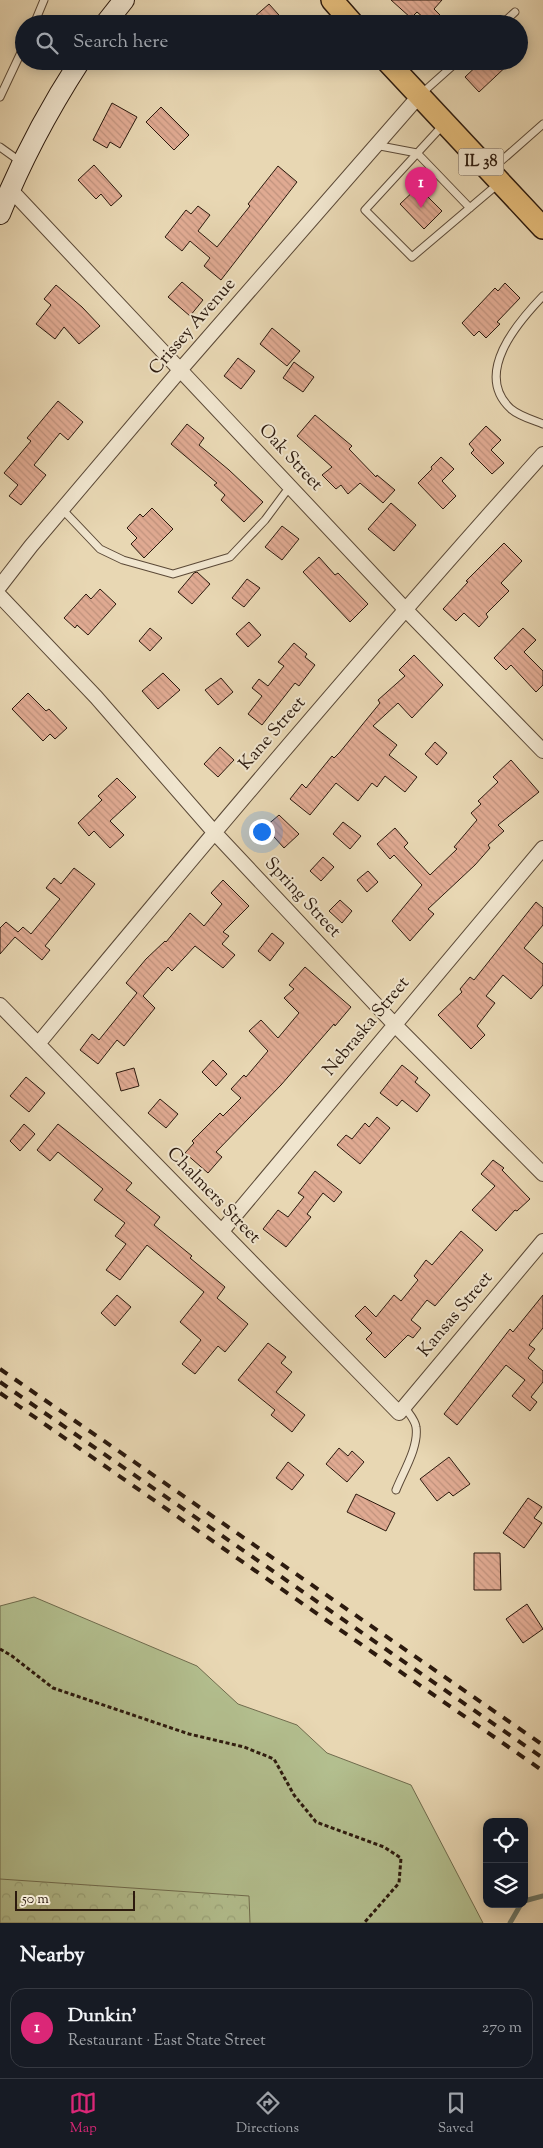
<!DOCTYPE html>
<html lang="en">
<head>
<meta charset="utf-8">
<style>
	:root { --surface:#171b24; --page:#20242c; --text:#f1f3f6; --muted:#9ea1a6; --line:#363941; --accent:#db2777 }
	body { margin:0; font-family:"Sorts Mill Goudy",serif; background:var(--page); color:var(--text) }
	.controls { position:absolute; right:15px; bottom:15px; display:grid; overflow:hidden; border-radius:10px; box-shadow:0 2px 12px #0003 }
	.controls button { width:45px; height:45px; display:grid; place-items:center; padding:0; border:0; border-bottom:1px solid var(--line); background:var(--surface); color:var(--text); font:25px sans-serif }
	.scale { position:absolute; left:15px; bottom:12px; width:120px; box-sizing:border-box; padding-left:5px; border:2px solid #2c1a0e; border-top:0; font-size:14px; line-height:18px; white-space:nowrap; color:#2c1a0e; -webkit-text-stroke:4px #f0e5ce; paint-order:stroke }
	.you { position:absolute; left:261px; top:831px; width:18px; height:18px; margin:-12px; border:4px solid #fff; border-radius:50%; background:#1a73e8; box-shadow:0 0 0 8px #1a73e833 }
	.badge { display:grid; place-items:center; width:32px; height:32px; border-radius:50%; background:var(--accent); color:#fff; font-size:16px; font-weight:700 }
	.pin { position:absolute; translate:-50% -41px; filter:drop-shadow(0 1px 2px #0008) }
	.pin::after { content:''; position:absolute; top:26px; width:18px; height:15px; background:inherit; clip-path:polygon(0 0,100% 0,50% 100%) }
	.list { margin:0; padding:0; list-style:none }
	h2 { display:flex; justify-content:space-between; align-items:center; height:65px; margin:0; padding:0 20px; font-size:21px }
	h2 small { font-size:16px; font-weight:400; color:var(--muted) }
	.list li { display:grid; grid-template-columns:32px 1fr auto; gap:15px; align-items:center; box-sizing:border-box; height:80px; margin:0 10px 10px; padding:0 10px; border:1px solid var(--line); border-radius:15px }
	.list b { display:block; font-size:19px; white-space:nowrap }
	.list p { margin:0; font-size:16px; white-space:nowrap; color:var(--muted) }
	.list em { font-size:16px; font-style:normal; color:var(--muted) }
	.icon { flex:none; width:28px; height:28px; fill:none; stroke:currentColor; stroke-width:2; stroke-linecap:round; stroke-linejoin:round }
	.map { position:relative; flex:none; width:543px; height:1923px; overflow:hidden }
	.search { position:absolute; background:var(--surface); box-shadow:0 2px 12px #0003; left:15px; right:15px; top:15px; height:55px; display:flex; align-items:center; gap:12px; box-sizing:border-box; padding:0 18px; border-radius:28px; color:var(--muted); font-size:19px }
	.sheet { height:155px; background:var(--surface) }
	nav { display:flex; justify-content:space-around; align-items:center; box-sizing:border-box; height:70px; border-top:1px solid var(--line); background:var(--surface); font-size:14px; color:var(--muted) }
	nav a { display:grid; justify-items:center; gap:2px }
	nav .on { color:var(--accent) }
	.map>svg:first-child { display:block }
	.green { fill:#b3bf8f; stroke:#706c4e }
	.forest { fill:url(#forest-crowns); stroke:#706c4e }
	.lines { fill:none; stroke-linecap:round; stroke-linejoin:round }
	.stream { stroke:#6d7a6a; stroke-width:5 }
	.building { fill:url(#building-back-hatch); stroke:#2c1a0e }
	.service-casing { stroke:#5b4937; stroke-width:9 }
	.minor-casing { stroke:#5b4937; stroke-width:16 }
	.secondary-casing { stroke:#2c1a0e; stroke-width:22 }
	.primary-casing { stroke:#2c1a0e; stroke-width:24 }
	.path { stroke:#2c1a0e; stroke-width:3; stroke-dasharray:4 2.5; stroke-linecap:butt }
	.service { stroke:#f0e5ce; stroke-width:7 }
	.minor { stroke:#f0e5ce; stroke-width:14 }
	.secondary { stroke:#f0e5ce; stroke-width:20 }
	.primary { stroke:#e4bc7a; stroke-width:21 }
	.rail { stroke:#2c1a0e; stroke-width:4; stroke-dasharray:9 9; stroke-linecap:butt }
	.labels { text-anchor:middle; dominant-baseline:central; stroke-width:4; stroke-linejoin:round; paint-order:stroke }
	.shield { fill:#f0e5ce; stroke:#675748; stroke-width:1 }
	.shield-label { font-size:16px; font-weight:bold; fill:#2c1a0e }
	.street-label { font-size:18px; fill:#2c1a0e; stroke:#f0e5ce }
</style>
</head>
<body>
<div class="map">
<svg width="543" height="1923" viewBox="0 0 543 1923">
	<defs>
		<pattern id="forest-crowns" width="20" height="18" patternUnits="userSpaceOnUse" patternTransform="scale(1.25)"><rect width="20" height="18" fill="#b3bf8f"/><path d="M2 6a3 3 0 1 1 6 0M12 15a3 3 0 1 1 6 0" fill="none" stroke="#9aa47a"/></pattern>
		<pattern id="building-back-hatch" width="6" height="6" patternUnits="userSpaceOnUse" patternTransform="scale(1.25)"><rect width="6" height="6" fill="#e0aa92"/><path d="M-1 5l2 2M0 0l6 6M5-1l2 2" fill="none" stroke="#c0927d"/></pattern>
	</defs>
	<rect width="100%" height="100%" fill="#e8d7b3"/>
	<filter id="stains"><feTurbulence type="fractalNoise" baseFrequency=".004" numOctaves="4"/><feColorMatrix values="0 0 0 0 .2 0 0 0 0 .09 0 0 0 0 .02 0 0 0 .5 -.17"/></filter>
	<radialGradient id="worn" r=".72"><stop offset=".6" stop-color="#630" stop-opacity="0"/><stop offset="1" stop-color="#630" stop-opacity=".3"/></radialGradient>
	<path class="green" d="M34,1597L197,1666L238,1704L297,1725L327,1753L411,1785L483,1923H0V1606Z"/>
	<path class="forest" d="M0,1879L249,1896L250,1923H0Z"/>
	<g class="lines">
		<path class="stream" d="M524,1901L543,1896
			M510,1923L521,1904"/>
	</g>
	<path class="building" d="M391,0H442L434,9L449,24H431L417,12L411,18Z
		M269,4L287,24H246Z
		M482,61H512L479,92L465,77Z
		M112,103L137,117L120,148L110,142L107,148L93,140Z
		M161,107L189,135L174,150L146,122Z
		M94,165L122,196L111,206L101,194L96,199L78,180Z
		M278,166L297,182L221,280L204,266L210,258L190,241L182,251L165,237L186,210L191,214L198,206L210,215L198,231L217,247L250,206L248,204Z
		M418,187L442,211L424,229L400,204Z
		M182,282L203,300L190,316L168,297Z
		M505,283L520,298L497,322L500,324L486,338L479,331L474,336L462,323L495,288L498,291Z
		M56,285L82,307L100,326L79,344L64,327L55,339L36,324L51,305L44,299Z
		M272,328L300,351L287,366L260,344Z
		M238,358L255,371L241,389L224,376Z
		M294,362L314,377L303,392L283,378Z
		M58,401L83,422L68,440L60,433L34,465L46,475L21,505L9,496L18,485L4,473L31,441L27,438Z
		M315,415L352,446L349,449L376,477L377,475L395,490L383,503L360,483L348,494L341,485L336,489L322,475L332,467L297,436Z
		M187,424L204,438L199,445L229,470L263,502L244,522L221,500L225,495L214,485L217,483L171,444Z
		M486,426L501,440L491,450L504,463L492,474L471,453L474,450L469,444Z
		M441,457L454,469L442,481L456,496L443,509L418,483L432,469L431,467Z
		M391,503L416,525L394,551L368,529Z
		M152,508L173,529L144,558L131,544L137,538L127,528L140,514L143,517Z
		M282,526L299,539L282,560L265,547Z
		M504,543L522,561L501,583L509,591L486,614L488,617L479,627L464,613L456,621L443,609L468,582L466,581Z
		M319,557L335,575L338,573L368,604L350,622L303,572Z
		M197,572L210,584L192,604L178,592L194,573Z
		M247,579L260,588L244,607L232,598Z
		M100,589L116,604L88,635L77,625L75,628L64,618L86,594L91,599Z
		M249,622L261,635L248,647L236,634Z
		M150,628L162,638L150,651L139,641Z
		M523,628L536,640L524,652L543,671V685L536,692L511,665L506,670L494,658Z
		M294,643L307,654L305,657L315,665L299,686L295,683L262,725L248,714L262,696L252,688L259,679L268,686L284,666L278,662Z
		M414,655L443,685L412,718L398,703L373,726L397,745L389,755L417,777L405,792L385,776L377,787L372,783L358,801L336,783L310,815L290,799L302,784L306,788L332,756L334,758L340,752L380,703L378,700L405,676L399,670Z
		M163,673L180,690L158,709L142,691Z
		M221,678L233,692L218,705L205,690Z
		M28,693L46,711L49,709L67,728L55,739L50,734L43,741L12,709Z
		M435,742L447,753L437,765L425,754Z
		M220,747L234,760L218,777L204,764Z
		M511,760L539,792L498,825L504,831L488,845L490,848L475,865L428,909L434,914L410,941L392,921L422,885L394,855L390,859L377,844L395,828L408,843L404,847L430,875L457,849L454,847L477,820L471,813L481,804L478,801L498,782L493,777Z
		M117,778L136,797L110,821L124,835L110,848L94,831L89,836L78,823L102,800L98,796Z
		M279,815L299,834L284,848L265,827Z
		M343,822L361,836L350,849L333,834Z
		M323,857L334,867L321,881L310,871Z
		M74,868L95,884L45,946L50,950L42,960L15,937L0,954V928L6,922L18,932L23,927L31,934L60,899L46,888L54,878L61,884Z
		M368,871L378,882L367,892L357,880Z
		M223,880L249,906L223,932L229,936L222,944L235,955L223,968L195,946L172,971L168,967L143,996L155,1008L124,1046L117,1040L98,1064L80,1050L92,1034L99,1040L137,993L126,983L146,959L165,941L166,942L190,913L204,926L222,904L211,893Z
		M340,900L352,911L342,923L329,911Z
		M536,902L543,908V925L524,948L543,964V985L531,999L503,975L486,996L495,1003L477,1026L485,1035L471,1049L438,1015L462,992L460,989L470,977L474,980Z
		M272,933L284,943L270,961L258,951Z
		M305,967L351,1007L335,1026L334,1024L281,1085L216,1152L222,1157L208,1173L185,1153L194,1143L192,1141L220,1113L223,1116L241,1098L231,1089L244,1075L246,1077L268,1051L249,1031L261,1020L278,1038L299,1013L284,998L294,989L289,985Z
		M213,1060L227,1074L216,1086L202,1072Z
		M402,1065L418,1078L415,1082L430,1095L417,1112L402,1100L397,1106L380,1093Z
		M134,1068L139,1086L121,1091L116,1073Z
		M26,1077L45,1093L29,1112L10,1096Z
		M160,1099L178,1114L166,1128L148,1113Z
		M377,1117L390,1128L360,1164L337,1145L346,1135L352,1139L365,1123L369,1127Z
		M24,1124L35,1134L20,1151L10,1141Z
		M58,1124L132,1183L126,1190L160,1217L154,1225L192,1256L190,1258L225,1287L217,1298L248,1324L225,1352L218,1346L195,1374L182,1364L201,1340L180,1322L204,1292L147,1245L120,1280L106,1270L126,1244L115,1236L125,1223L94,1200L103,1189L58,1152L50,1161L37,1150Z
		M493,1160L504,1168L502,1170L530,1199L517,1211L515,1210L496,1231L472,1210L495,1186L481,1174Z
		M315,1171L342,1192L334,1202L323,1193L307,1214L311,1217L286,1247L263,1229L278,1210L288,1217L304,1197L298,1193Z
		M461,1231L483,1250L435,1306L427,1300L411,1320L421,1328L413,1338L408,1335L385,1358L366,1339L372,1333L355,1316L365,1306L376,1317L394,1295L401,1301L418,1280L414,1276L426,1260L432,1265Z
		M117,1295L131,1307L115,1326L101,1313Z
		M543,1295V1328L529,1345L535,1349L528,1358L543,1371V1382L531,1397L537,1402L530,1411L512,1396L525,1380L506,1365L457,1425L444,1414L510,1329L513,1332Z
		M268,1343L286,1357L281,1363L292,1372L276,1392L305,1415L292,1432L271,1415L275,1410L238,1380Z
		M339,1448L348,1456L352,1451L364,1462L347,1482L326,1464Z
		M449,1457L470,1484L453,1496L449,1492L437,1501L420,1479Z
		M288,1462L304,1475L292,1490L276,1478Z
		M356,1494L395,1513L386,1531L347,1512Z
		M528,1498L542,1507L534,1518L542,1523L524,1548L503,1533Z
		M474,1553H500L501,1590H474Z
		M527,1604L543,1629L523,1643L506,1619Z"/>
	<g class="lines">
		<defs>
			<path id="service" d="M34,24L44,0
				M502,24L515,12
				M421,94L458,61
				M0,97L24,46
				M444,124L365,210L412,257L498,184
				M375,145L417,153L470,208
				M0,147L21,162
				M492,169L543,124
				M543,296C517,323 473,374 511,409C519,416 533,420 543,424
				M62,509L100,549L123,560L173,574L230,557L265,520L285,493L292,488
				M396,1490C403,1472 419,1447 416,1427C415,1419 408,1413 404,1406"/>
			<path id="minor" d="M10,189L405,609L543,751
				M0,586L31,546L181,369L419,96
				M0,596L96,697L214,832L394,1024L543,1174
				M0,1005L399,1413L543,1241
				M38,1044C203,844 370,647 543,454
				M222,1231L543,848"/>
			<path id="secondary" d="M105,24L124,0
				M0,214C21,161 49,109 80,61"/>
			<path id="primary" d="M332,0L353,24
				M387,61L543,228"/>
		</defs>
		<use href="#service" class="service-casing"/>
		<use href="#minor" class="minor-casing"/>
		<use href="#secondary" class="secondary-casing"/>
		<use href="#primary" class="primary-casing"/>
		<path class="path" d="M0,1649L12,1656L53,1688L189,1734L244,1747L274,1759L294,1795L316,1822L384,1847L401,1858L399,1883L364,1923"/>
		<use href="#service" class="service"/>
		<use href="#minor" class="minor"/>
		<use href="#secondary" class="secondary"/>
		<use href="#primary" class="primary"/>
		<path class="rail" d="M0,1369L543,1745
			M0,1382L543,1758
			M0,1393L543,1771"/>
	</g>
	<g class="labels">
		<rect class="shield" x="458.5" y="148.5" width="45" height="27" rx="4"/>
		<g class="shield-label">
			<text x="481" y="162">IL 38</text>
		</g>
		<g class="street-label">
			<text transform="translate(193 327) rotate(-49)">Crissey Avenue</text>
			<text transform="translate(290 458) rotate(47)">Oak Street</text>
			<text transform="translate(273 734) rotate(-49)">Kane Street</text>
			<text transform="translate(302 898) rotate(47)">Spring Street</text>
			<text transform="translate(367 1027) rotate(-50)">Nebraska Street</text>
			<text transform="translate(213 1196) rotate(46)">Chalmers Street</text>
			<text transform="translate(456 1315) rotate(-50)">Kansas Street</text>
		</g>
	</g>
	<rect width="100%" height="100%" filter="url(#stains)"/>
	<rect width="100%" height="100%" fill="url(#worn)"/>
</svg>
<div class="controls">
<button><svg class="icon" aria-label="locate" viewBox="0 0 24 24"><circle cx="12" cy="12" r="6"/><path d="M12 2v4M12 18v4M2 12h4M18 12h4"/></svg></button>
<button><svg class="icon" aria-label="layers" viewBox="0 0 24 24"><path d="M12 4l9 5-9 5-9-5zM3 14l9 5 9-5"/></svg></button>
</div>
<div class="scale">50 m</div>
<div class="you"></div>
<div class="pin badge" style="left:421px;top:208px">1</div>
<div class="search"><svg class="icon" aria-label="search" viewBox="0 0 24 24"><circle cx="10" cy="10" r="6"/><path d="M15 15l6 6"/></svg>Search here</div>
</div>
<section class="sheet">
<h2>Nearby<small></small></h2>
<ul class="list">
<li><span class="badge">1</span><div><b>Dunkin'</b><p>Restaurant · East State Street</p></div><em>270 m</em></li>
</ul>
</section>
<nav>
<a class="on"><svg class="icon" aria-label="map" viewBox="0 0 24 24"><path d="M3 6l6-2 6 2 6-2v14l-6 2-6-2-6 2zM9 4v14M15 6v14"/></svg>Map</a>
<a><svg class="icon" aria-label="directions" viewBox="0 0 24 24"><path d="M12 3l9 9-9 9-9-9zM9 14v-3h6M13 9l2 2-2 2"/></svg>Directions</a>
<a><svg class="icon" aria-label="saved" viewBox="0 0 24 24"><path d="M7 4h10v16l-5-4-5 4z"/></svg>Saved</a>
</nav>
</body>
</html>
